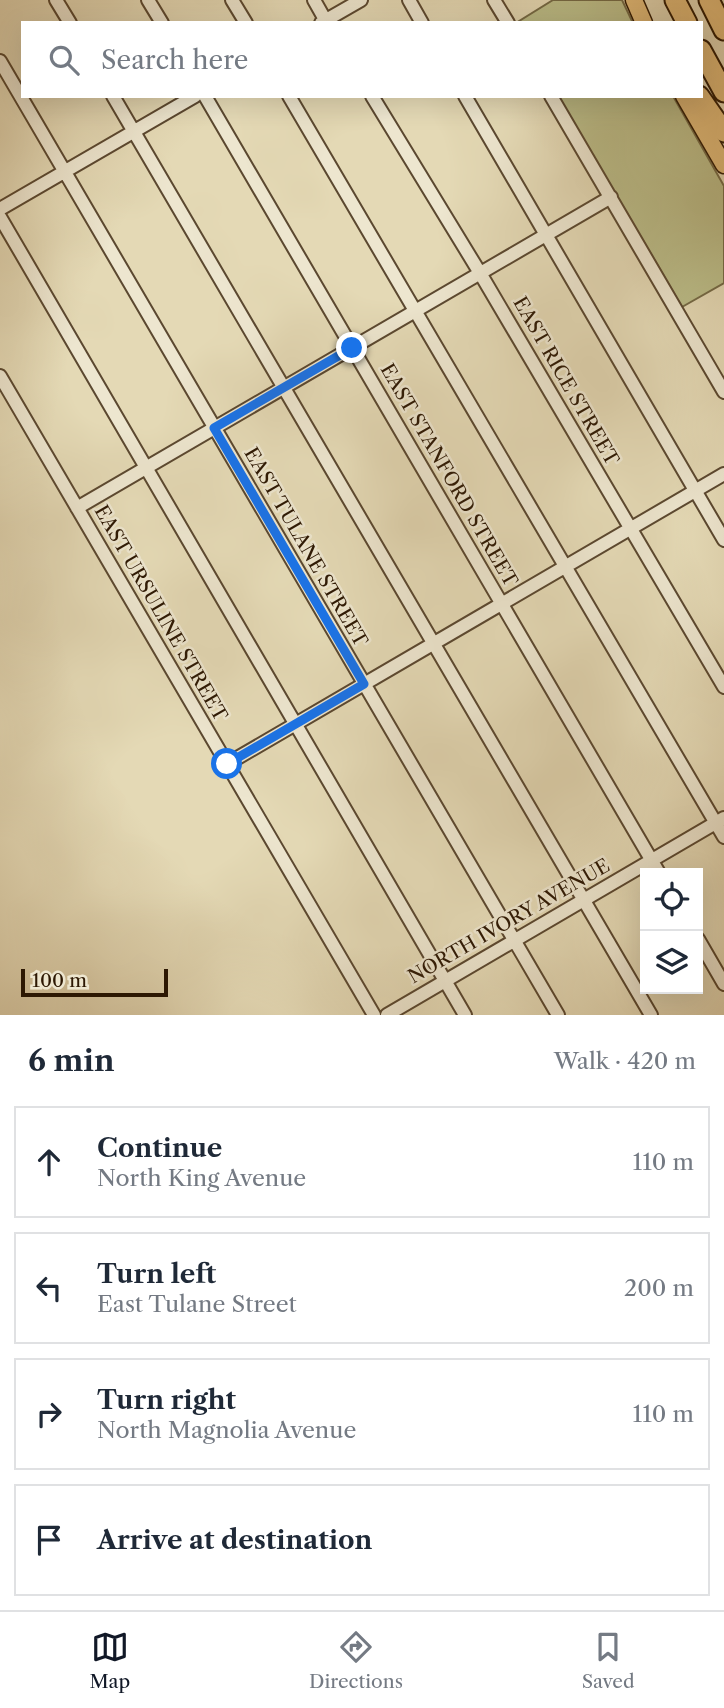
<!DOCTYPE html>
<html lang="en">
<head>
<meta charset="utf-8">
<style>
	:root { --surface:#fff; --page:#f6f6f7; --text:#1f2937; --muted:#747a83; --line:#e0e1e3; --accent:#111827 }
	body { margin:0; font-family:"Libre Caslon Text",serif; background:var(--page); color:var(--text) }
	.controls { position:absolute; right:21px; bottom:21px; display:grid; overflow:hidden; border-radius:0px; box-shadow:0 7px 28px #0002 }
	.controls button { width:63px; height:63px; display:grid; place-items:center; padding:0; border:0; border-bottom:2px solid var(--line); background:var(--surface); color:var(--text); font:35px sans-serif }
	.scale { position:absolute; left:21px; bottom:18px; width:147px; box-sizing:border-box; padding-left:7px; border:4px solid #2d1803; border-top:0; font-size:19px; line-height:24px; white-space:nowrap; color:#2d1803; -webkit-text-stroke:5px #ede6cf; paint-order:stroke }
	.stop { position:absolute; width:21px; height:21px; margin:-16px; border:5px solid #1a73e8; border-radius:50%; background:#fff }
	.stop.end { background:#1a73e8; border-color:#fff; box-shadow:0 2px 7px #0008 }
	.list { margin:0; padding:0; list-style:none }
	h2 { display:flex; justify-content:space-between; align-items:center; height:91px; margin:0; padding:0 28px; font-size:30px }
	h2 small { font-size:23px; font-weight:400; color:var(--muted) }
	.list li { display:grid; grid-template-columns:46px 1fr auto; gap:21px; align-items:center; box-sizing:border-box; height:112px; margin:0 14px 14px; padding:0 14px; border:2px solid var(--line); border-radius:0px }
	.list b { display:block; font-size:26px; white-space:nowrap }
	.list p { margin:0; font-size:23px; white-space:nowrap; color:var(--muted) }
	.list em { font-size:23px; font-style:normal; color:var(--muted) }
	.icon { flex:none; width:38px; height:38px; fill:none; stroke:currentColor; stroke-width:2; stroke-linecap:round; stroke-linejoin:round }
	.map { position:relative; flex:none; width:724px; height:1015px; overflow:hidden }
	.search { position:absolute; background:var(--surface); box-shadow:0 7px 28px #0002; left:21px; right:21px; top:21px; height:77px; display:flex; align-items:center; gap:18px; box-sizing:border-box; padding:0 24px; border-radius:0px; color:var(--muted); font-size:26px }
	.sheet { height:595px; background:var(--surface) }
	nav { display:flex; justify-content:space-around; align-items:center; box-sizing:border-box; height:98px; border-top:2px solid var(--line); background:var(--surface); font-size:19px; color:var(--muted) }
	nav a { display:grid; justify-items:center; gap:4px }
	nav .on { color:var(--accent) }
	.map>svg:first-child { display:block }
	.green { fill:#bbbd89; stroke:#746a46; stroke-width:2 }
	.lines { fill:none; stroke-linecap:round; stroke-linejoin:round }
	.minor-casing { stroke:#5b4830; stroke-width:16 }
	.major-casing { stroke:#2d1803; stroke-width:19 }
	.highway-casing { stroke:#2d1803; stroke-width:23 }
	.minor { stroke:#ede6cf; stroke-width:12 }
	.major { stroke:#e2bc7a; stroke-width:16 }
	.highway { stroke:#e2bc7a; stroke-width:19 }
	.route { stroke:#1a73e8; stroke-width:9 }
	.labels { text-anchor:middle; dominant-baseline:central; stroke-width:5; stroke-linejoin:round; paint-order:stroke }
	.street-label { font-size:19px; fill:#2d1803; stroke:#ede6cf }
</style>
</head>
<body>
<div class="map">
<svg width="724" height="1015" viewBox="0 0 724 1015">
	<rect width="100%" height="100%" fill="#e4d9b5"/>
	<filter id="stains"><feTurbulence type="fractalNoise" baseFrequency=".00286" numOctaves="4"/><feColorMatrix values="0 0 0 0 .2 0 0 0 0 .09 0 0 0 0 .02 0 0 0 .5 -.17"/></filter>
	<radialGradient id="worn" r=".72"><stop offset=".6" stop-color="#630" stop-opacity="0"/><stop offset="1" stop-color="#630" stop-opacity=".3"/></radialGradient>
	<path class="green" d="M553,0H622L633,23H516Z
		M558,96H673L724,186V283L682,307Z"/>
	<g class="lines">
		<defs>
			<path id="minor" d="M56,0L70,23
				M148,0L162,23
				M232,0L246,23
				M314,0L327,23
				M409,0L422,23
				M494,0L508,23
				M321,23L361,0
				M0,61L558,1015
				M113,96L651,1015
				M205,96L659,873
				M289,96L724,837
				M372,96L480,273L724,687
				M465,96L724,540
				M551,96L724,392
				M0,209L195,96
				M0,217L465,1015
				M0,376L374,1015
				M77,508L611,197
				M227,764L724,474
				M698,939L724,984
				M387,1015L724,818"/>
			<path id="major" d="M634,0L644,23
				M684,96L724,165"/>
			<path id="highway" d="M675,0L687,23
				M709,0L724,30
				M701,50L724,92
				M699,96L724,132"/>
		</defs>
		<use href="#minor" class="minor-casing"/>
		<use href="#major" class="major-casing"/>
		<use href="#highway" class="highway-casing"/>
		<use href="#minor" class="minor"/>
		<use href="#major" class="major"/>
		<use href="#highway" class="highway"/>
	</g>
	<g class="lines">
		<path class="route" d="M227,764L364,684L214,428L352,348"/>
	</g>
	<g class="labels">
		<g class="street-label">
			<text transform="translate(566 381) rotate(60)">EAST RICE STREET</text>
			<text transform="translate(449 475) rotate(60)">EAST STANFORD STREET</text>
			<text transform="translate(306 547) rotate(60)">EAST TULANE STREET</text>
			<text transform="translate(161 613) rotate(60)">EAST URSULINE STREET</text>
			<text transform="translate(509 921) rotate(-30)">NORTH IVORY AVENUE</text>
		</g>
	</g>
	<rect width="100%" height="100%" filter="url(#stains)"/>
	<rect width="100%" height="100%" fill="url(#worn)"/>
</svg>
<div class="controls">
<button><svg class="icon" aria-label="locate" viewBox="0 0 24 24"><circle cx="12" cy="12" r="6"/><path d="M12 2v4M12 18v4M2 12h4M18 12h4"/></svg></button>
<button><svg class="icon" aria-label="layers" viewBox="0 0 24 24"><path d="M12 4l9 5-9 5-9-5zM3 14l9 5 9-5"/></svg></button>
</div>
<div class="scale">100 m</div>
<div class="stop" style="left:227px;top:764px"></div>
<div class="stop end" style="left:352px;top:348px"></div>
<div class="search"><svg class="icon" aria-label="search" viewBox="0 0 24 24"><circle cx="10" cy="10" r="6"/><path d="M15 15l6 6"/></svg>Search here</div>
</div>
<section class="sheet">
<h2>6 min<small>Walk · 420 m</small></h2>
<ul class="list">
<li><svg class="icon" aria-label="ahead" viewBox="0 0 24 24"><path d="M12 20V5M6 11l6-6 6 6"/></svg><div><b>Continue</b><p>North King Avenue</p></div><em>110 m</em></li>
<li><svg class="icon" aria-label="left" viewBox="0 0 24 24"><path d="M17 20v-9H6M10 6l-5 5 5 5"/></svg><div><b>Turn left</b><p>East Tulane Street</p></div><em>200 m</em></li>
<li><svg class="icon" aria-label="right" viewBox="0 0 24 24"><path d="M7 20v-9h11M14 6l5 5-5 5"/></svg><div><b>Turn right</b><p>North Magnolia Avenue</p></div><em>110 m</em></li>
<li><svg class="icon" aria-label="arrive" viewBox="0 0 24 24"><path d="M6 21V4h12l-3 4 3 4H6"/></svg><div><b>Arrive at destination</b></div></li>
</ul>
</section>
<nav>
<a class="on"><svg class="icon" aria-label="map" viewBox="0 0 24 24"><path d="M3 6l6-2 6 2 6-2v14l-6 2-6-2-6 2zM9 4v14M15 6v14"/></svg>Map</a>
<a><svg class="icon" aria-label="directions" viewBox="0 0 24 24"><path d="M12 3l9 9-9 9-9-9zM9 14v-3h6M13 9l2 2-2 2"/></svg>Directions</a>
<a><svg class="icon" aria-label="saved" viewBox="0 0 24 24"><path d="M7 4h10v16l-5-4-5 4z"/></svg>Saved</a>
</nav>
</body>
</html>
